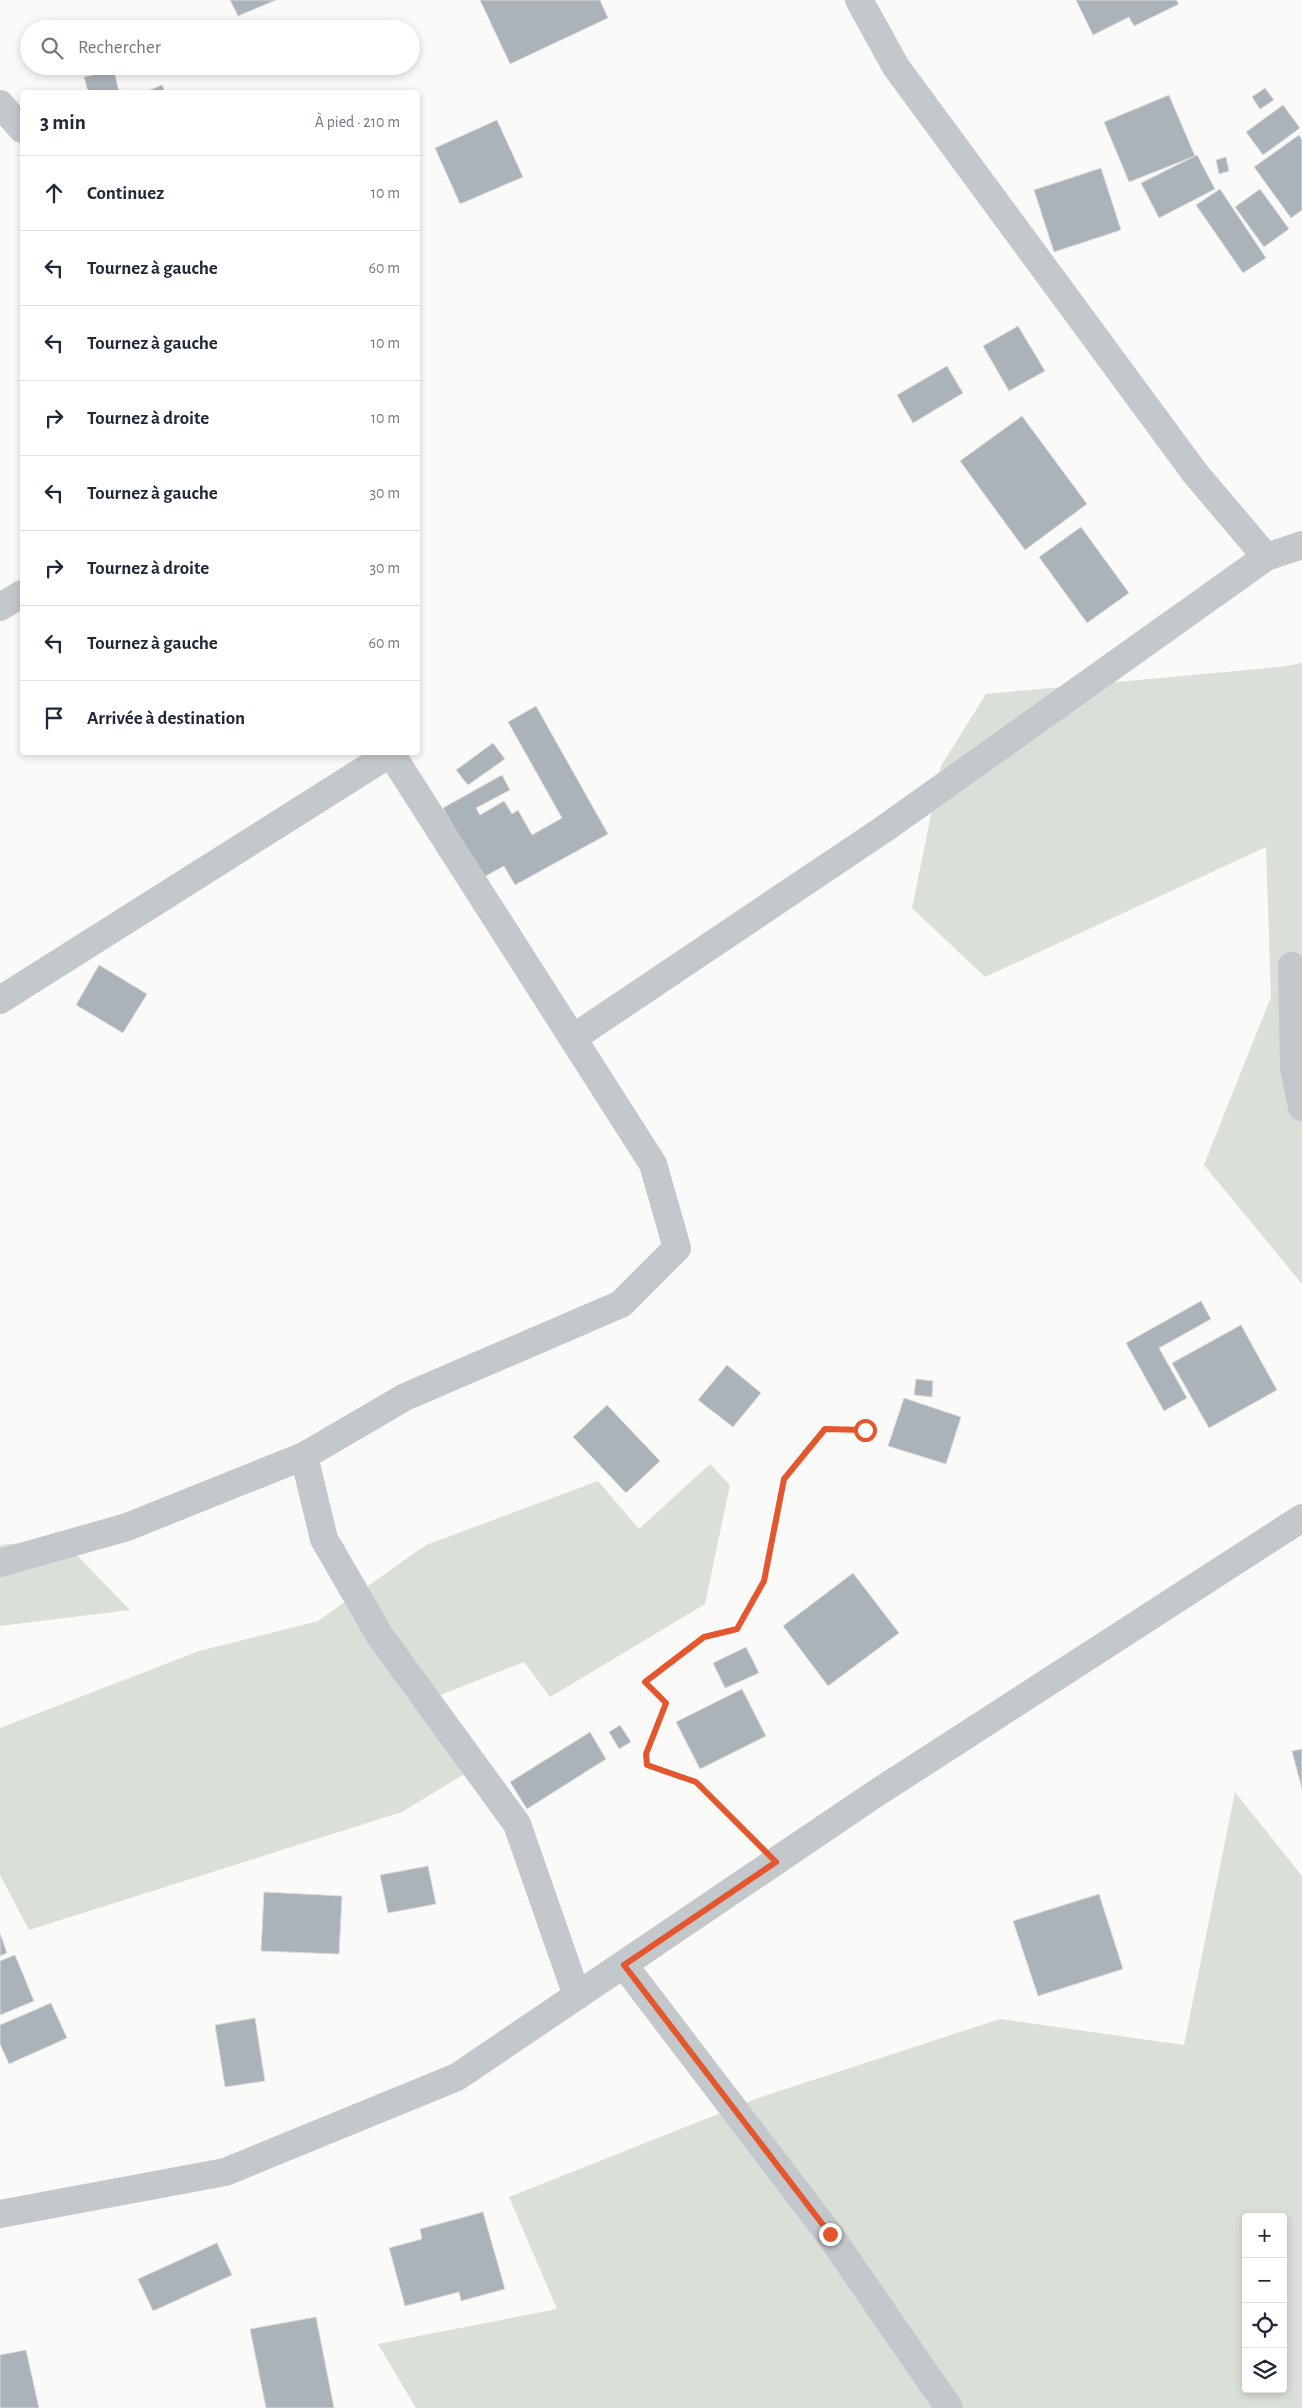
<!DOCTYPE html>
<html lang="fr">
<head>
<meta charset="utf-8">
<style>
	:root { --surface:#fff; --page:#f6f6f7; --text:#1f2937; --muted:#747a83; --line:#e0e1e3 }
	body { margin:0; font-family:"Alegreya Sans",sans-serif; background:var(--page); color:var(--text) }
	.controls { position:absolute; right:15px; bottom:15px; display:grid; overflow:hidden; border-radius:5px; box-shadow:0 2px 8px #0003 }
	.controls button { width:45px; height:45px; display:grid; place-items:center; padding:0; border:0; border-bottom:1px solid var(--line); background:var(--surface); color:var(--text); font:25px sans-serif }
	.stop { position:absolute; width:15px; height:15px; margin:-11px; border:4px solid #e4572e; border-radius:50%; background:#fff }
	.stop.end { background:#e4572e; border-color:#fff; box-shadow:0 1px 5px #0008 }
	.list { margin:0; padding:0; list-style:none }
	h2 { display:flex; justify-content:space-between; align-items:center; height:65px; margin:0; padding:0 20px; font-size:21px }
	h2 small { font-size:16px; font-weight:400; color:var(--muted) }
	.list li { display:grid; grid-template-columns:32px 1fr auto; gap:15px; align-items:center; box-sizing:border-box; height:75px; padding:0 20px; border-top:1px solid var(--line) }
	.list b { display:block; font-size:19px; white-space:nowrap }
	.list em { font-size:16px; font-style:normal; color:var(--muted) }
	.icon { flex:none; width:28px; height:28px; fill:none; stroke:currentColor; stroke-width:2; stroke-linecap:round; stroke-linejoin:round }
	.map { position:relative; flex:none; width:1302px; height:2408px; overflow:hidden }
	.search { position:absolute; background:var(--surface); box-shadow:0 2px 8px #0003; left:20px; top:20px; width:400px; height:55px; display:flex; align-items:center; gap:12px; box-sizing:border-box; padding:0 18px; border-radius:28px; color:var(--muted); font-size:19px }
	.panel { position:absolute; background:var(--surface); box-shadow:0 2px 8px #0003; left:20px; top:90px; width:400px; height:665px; border-radius:5px }
	.map>svg:first-child { display:block }
	.green { fill:#dadfd7; fill-rule:evenodd }
	.building { fill:#aab3b9; stroke:#dcdcda }
	.lines { fill:none; stroke-linecap:round; stroke-linejoin:round }
	.path { stroke:#bbbfc2; stroke-width:3; stroke-dasharray:2.5 2.5; stroke-linecap:butt }
	.minor { stroke:#c3c8cc; stroke-width:28 }
	.route { stroke:#e4572e; stroke-width:6 }
</style>
</head>
<body>
<div class="map">
<svg width="1302" height="2408" viewBox="0 0 1302 2408">
	<rect width="100%" height="100%" fill="#fafaf8"/>
	<path class="green" d="M1302,663V1284L1204,1165L1271,997L1266,847L985,977L912,908L941,766L986,694L1279,667Z
		M710,1464L730,1485L705,1604L550,1697L524,1662L433,1698L466,1773L402,1812L29,1930L0,1875V1728L199,1651L318,1621L426,1545L598,1481L639,1529Z
		M61,1539L130,1610L0,1626V1545Z
		M1235,1792L1302,1876V2408H416L378,2344L557,2309L509,2197L761,2097L1000,2019L1184,2045ZM1246,2217H1283V2389H1246Z"/>
	<path class="building" d="M230,0H276L238,16Z
		M480,0H600L608,18L510,64Z
		M1076,0H1176L1179,4L1134,26L1129,17L1093,35Z
		M114,70L119,92H88L84,77Z
		M162,85L165,92H145Z
		M1265,88L1274,100L1260,109L1252,97Z
		M1169,95L1195,156L1129,182L1104,122Z
		M1283,105L1300,128L1263,155L1246,132Z
		M497,120L523,177L460,204L435,148Z
		M1299,135L1302,140V210L1291,218L1254,167Z
		M1197,155L1215,189L1159,218L1141,183Z
		M1226,157L1229,171L1219,174L1216,160Z
		M1101,168L1121,230L1054,252L1034,190Z
		M1220,189L1266,258L1243,273L1196,205Z
		M1260,189L1289,229L1264,247L1235,207Z
		M1018,326L1045,371L1009,391L983,346Z
		M947,366L963,393L913,423L897,395Z
		M1022,416L1087,504L1025,550L960,461Z
		M1081,527L1129,593L1087,623L1039,557Z
		M536,706L608,834L515,885L504,866L482,878L443,808L502,775L510,790L476,808L480,815L504,801L512,814L518,810L532,835L562,818L508,722Z
		M493,743L505,759L468,785L456,770Z
		M99,965L147,994L123,1033L76,1005Z
		M1201,1301L1211,1319L1159,1348L1187,1398L1164,1411L1126,1343Z
		M1241,1325L1277,1390L1209,1428L1172,1363Z
		M727,1365L761,1393L733,1427L698,1400Z
		M916,1379L933,1381L932,1397L914,1395Z
		M904,1398L961,1417L946,1464L888,1446Z
		M607,1405L660,1461L626,1493L573,1437Z
		M853,1573L899,1633L828,1686L783,1626Z
		M746,1647L759,1673L725,1688L713,1663Z
		M742,1689L766,1736L700,1769L676,1722Z
		M620,1725L631,1742L619,1749L609,1732Z
		M590,1732L606,1759L527,1809L510,1782Z
		M1302,1749V1789L1292,1751Z
		M428,1866L436,1904L388,1913L380,1875Z
		M264,1892L342,1896L339,1954L261,1951Z
		M1099,1894L1123,1969L1038,1996L1013,1921Z
		M0,1933L7,1953L0,1956Z
		M15,1955L34,2001L0,2015V1961Z
		M51,2003L67,2038L9,2064L0,2044V2025Z
		M255,2018L265,2081L225,2087L215,2025Z
		M483,2212L505,2289L461,2301L459,2292L405,2306L389,2248L422,2239L420,2229Z
		M217,2243L232,2275L153,2311L138,2279Z
		M316,2317L334,2408H266L250,2329Z
		M26,2350L39,2408H0V2355Z"/>
	<g class="lines">
		<path class="path" d="M751,1837L697,1782L647,1765L646,1754L666,1703L645,1681L704,1637L737,1629L764,1581L784,1479L825,1429L865,1430"/>
		<path class="minor" d="M859,0L896,67L1195,473L1266,557
			M0,104L22,129
			M0,607L22,594
			M390,752L653,1164L677,1248L621,1304L405,1397L304,1456L324,1539L380,1636L517,1824L577,1996
			M1292,966L1294,1068L1302,1107
			M0,1000L391,753
			M573,1038L884,829L1266,557L1302,545
			M0,1563L127,1527L304,1456
			M624,1965L829,2234L949,2408
			M0,2214L225,2172L457,2077L872,1796L1302,1518"/>
	</g>
	<g class="lines">
		<path class="route" d="M830,2234L624,1965L776,1862L696,1782L647,1765L646,1754L666,1703L645,1682L704,1637L737,1629L764,1581L784,1479L825,1429L865,1430"/>
	</g>
</svg>
<div class="controls">
<button>+</button>
<button>−</button>
<button><svg class="icon" aria-label="locate" viewBox="0 0 24 24"><circle cx="12" cy="12" r="6"/><path d="M12 2v4M12 18v4M2 12h4M18 12h4"/></svg></button>
<button><svg class="icon" aria-label="layers" viewBox="0 0 24 24"><path d="M12 4l9 5-9 5-9-5zM3 14l9 5 9-5"/></svg></button>
</div>
<div class="stop" style="left:865px;top:1430px"></div>
<div class="stop end" style="left:830px;top:2234px"></div>
<div class="search"><svg class="icon" aria-label="search" viewBox="0 0 24 24"><circle cx="10" cy="10" r="6"/><path d="M15 15l6 6"/></svg>Rechercher</div>
<section class="panel">
<h2>3 min<small>À pied · 210 m</small></h2>
<ul class="list">
<li><svg class="icon" aria-label="ahead" viewBox="0 0 24 24"><path d="M12 20V5M6 11l6-6 6 6"/></svg><div><b>Continuez</b></div><em>10 m</em></li>
<li><svg class="icon" aria-label="left" viewBox="0 0 24 24"><path d="M17 20v-9H6M10 6l-5 5 5 5"/></svg><div><b>Tournez à gauche</b></div><em>60 m</em></li>
<li><svg class="icon" aria-label="left" viewBox="0 0 24 24"><path d="M17 20v-9H6M10 6l-5 5 5 5"/></svg><div><b>Tournez à gauche</b></div><em>10 m</em></li>
<li><svg class="icon" aria-label="right" viewBox="0 0 24 24"><path d="M7 20v-9h11M14 6l5 5-5 5"/></svg><div><b>Tournez à droite</b></div><em>10 m</em></li>
<li><svg class="icon" aria-label="left" viewBox="0 0 24 24"><path d="M17 20v-9H6M10 6l-5 5 5 5"/></svg><div><b>Tournez à gauche</b></div><em>30 m</em></li>
<li><svg class="icon" aria-label="right" viewBox="0 0 24 24"><path d="M7 20v-9h11M14 6l5 5-5 5"/></svg><div><b>Tournez à droite</b></div><em>30 m</em></li>
<li><svg class="icon" aria-label="left" viewBox="0 0 24 24"><path d="M17 20v-9H6M10 6l-5 5 5 5"/></svg><div><b>Tournez à gauche</b></div><em>60 m</em></li>
<li><svg class="icon" aria-label="arrive" viewBox="0 0 24 24"><path d="M6 21V4h12l-3 4 3 4H6"/></svg><div><b>Arrivée à destination</b></div></li>
</ul>
</section>
</div>
</body>
</html>
